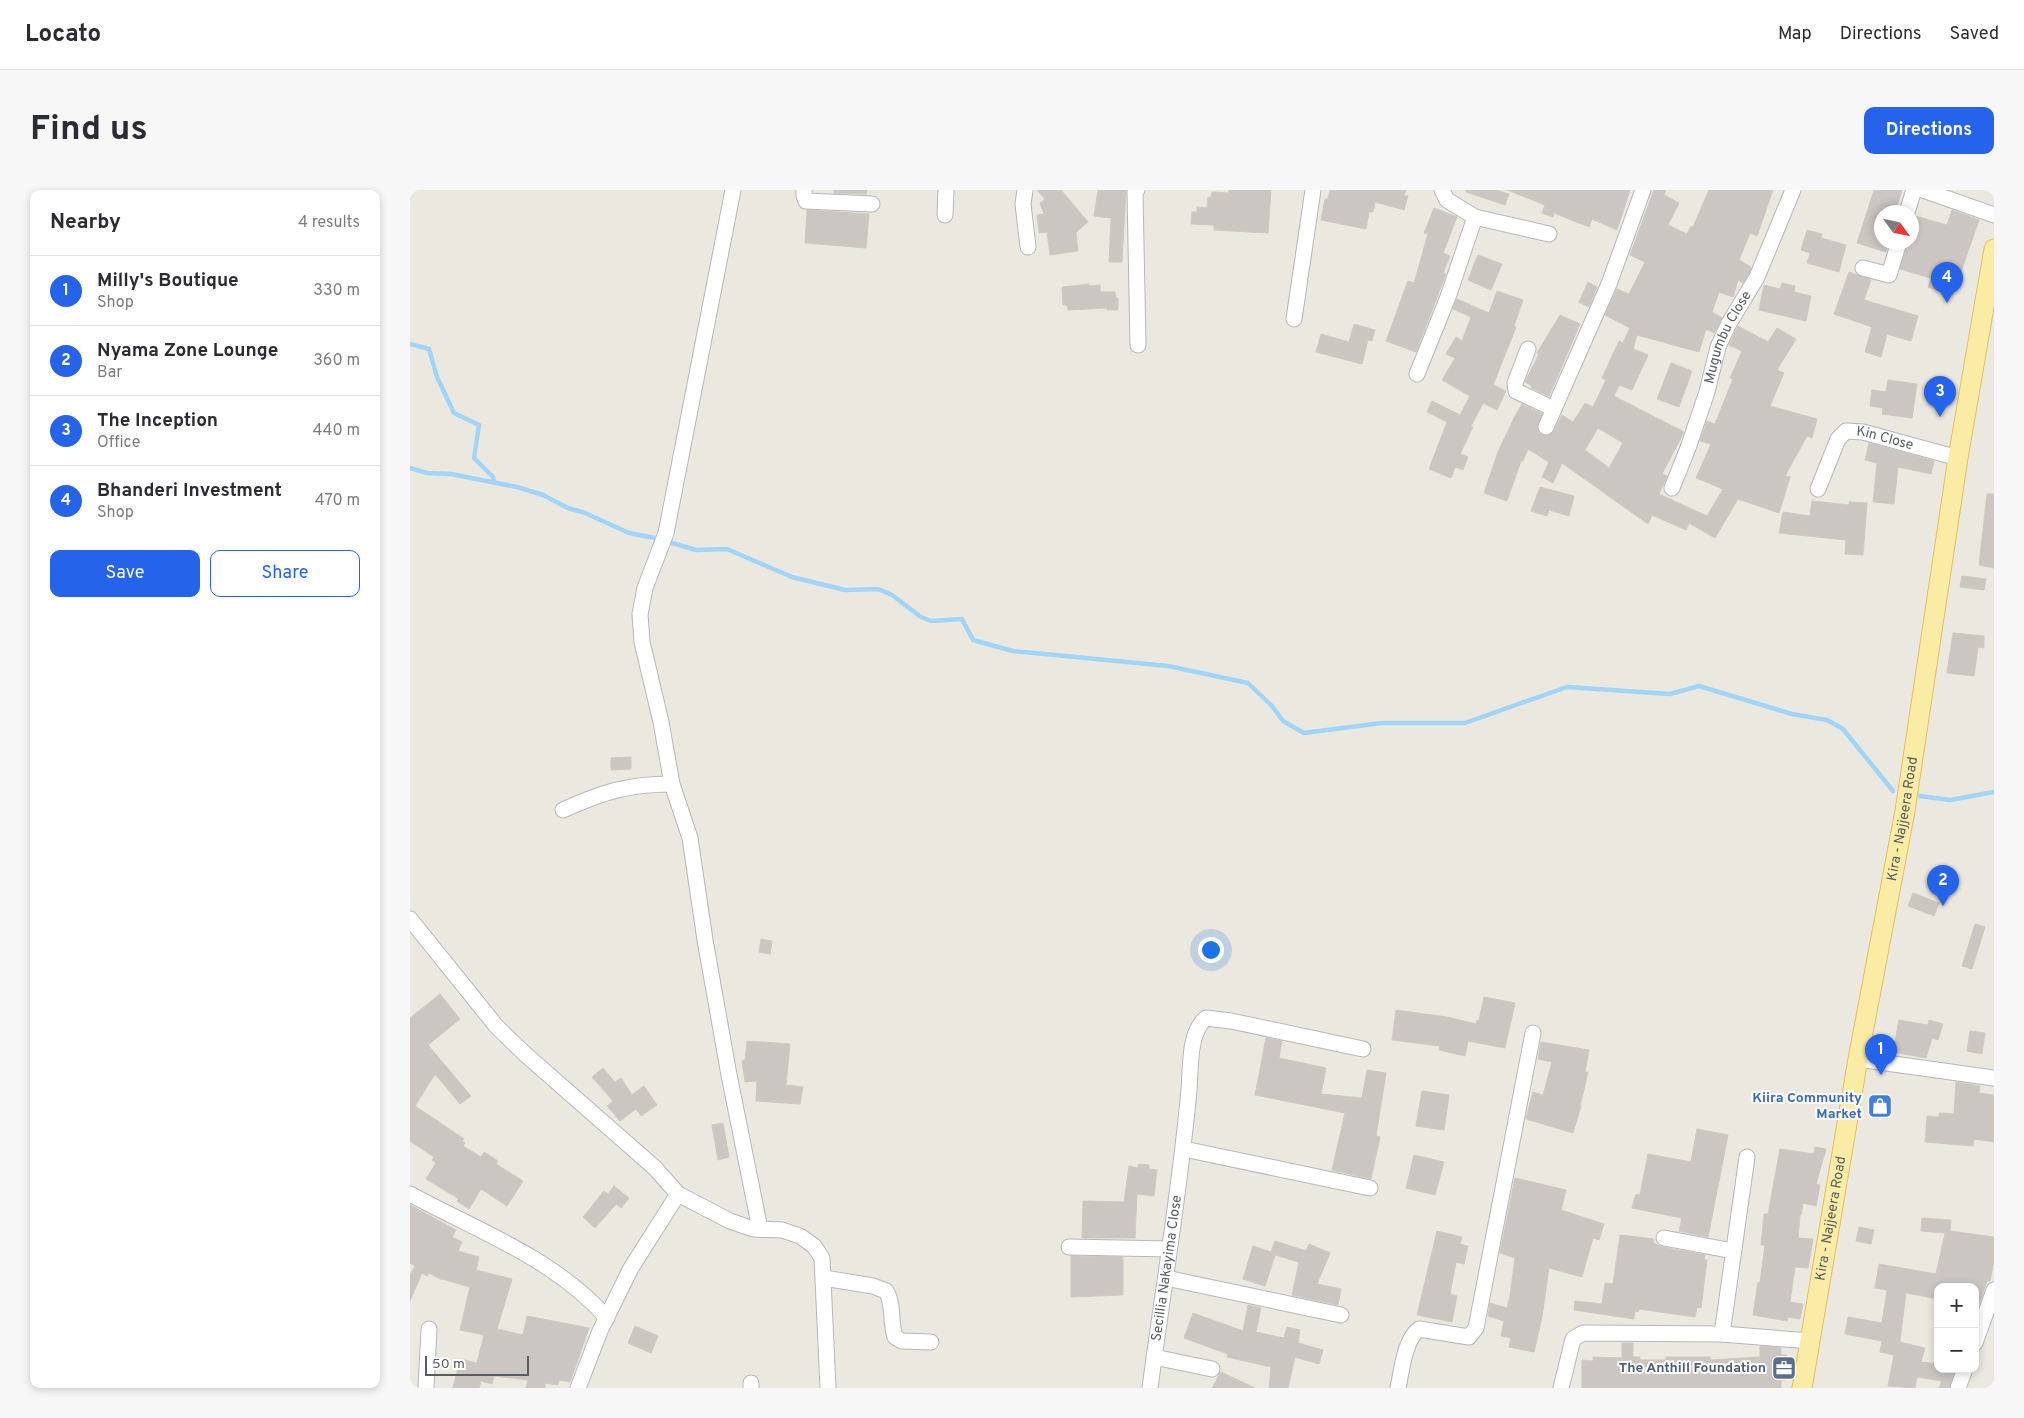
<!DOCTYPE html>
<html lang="en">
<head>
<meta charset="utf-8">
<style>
	:root { --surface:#fff; --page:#f7f7f7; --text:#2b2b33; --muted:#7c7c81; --line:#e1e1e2; --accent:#2563eb }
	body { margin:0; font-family:Overpass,sans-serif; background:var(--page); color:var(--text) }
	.controls { position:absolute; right:15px; bottom:15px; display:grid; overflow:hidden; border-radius:10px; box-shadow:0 2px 8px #0003 }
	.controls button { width:45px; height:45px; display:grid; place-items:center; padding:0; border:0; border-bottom:1px solid var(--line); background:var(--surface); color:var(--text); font:25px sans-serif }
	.compass { position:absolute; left:1464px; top:15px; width:45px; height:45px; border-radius:50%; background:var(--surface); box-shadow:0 2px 8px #0003; rotate:123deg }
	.scale { position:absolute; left:15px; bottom:12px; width:104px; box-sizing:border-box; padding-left:5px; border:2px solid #585c60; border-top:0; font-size:14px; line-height:18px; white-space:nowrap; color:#585c60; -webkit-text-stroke:4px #fff; paint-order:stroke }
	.you { position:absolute; left:800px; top:759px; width:18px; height:18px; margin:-12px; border:4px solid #fff; border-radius:50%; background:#1a73e8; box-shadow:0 0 0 8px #1a73e833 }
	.badge { display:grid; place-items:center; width:32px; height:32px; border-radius:50%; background:var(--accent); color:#fff; font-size:16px; font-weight:700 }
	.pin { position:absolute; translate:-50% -41px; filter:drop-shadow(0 1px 2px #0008) }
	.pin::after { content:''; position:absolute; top:26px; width:18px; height:15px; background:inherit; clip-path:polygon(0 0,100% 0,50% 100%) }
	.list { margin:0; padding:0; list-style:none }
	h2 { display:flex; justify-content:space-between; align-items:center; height:65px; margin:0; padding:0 20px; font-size:21px }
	h2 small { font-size:16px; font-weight:400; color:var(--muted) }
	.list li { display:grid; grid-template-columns:32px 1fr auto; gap:15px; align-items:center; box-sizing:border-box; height:70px; padding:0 20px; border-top:1px solid var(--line) }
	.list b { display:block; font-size:19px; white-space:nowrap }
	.list p { margin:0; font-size:16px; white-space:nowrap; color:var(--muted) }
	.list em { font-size:16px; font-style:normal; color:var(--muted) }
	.actions { display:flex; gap:10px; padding:15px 20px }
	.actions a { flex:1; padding:11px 0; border:1px solid var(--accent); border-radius:10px; text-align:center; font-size:18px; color:var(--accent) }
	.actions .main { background:var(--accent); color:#fff }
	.map { position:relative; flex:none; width:1584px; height:1198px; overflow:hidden; border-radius:10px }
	header { display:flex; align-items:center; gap:30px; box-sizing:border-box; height:70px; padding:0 25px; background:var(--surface); border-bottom:1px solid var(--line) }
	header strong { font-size:24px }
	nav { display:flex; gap:28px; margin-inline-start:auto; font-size:18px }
	.intro { display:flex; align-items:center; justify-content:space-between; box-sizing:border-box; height:120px; padding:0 30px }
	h1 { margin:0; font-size:35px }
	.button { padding:12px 22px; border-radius:10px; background:var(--accent); color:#fff; font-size:18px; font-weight:700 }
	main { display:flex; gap:30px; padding:0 30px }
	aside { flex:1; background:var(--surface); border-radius:10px; box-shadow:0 2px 8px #0003 }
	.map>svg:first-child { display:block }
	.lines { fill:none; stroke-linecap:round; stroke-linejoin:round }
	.stream { stroke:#a0d4f9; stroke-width:4.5 }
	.building { fill:#cbc6c1; stroke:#cfc9be; fill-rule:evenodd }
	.minor-casing { stroke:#b5b7bc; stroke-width:17 }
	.major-casing { stroke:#e8be5b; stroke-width:21 }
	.minor { stroke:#fff; stroke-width:15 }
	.major { stroke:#faeba5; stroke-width:19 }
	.labels { text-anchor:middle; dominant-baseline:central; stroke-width:4; stroke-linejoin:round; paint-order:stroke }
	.street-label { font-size:14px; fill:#585c60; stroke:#fff }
	.shop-label { font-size:14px; font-weight:bold; fill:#366cbe; stroke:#fff; text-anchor:end }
	.service-label { font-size:14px; font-weight:bold; fill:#4e5e75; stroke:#fff; text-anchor:end }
</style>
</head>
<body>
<header>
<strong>Locato</strong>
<nav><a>Map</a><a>Directions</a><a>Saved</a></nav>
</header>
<div class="intro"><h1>Find us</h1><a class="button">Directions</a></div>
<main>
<aside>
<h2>Nearby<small>4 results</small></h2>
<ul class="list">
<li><span class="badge">1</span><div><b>Milly's Boutique</b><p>Shop</p></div><em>330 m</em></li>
<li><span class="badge">2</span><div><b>Nyama Zone Lounge</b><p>Bar</p></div><em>360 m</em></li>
<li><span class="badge">3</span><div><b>The Inception</b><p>Office</p></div><em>440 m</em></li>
<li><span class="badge">4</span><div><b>Bhanderi Investment</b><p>Shop</p></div><em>470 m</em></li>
</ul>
<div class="actions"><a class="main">Save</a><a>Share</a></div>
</aside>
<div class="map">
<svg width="1584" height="1198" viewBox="0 0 1584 1198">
	<rect width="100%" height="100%" fill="#ebe8df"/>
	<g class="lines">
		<path class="stream" d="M0,154L19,159L27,187L44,223L69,235L64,268L83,287L84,292
			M0,278L17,283L41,284L107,297L133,305L158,318L175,323L219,343L245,348L286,360L317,359L382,387L435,400L468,399L482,405L511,427L521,431L552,429L563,450L603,461L758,476L838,493L862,516L873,531L894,543L972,533H1055L1157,497L1260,504L1289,496L1382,524L1417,530L1433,539L1483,601
			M1510,606L1540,610L1584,602"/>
	</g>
	<path class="building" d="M424,0H457L456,4L424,3Z
		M627,0H651L678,32L666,42L668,61L640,65L637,42L629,43L627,25L634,24L630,13L635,9Z
		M688,0H716L712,72H699L701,28L684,26Z
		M819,0H861L858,43L804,40V35L781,34L782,22H787V17L797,18L798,7L801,8L802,2L819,3Z
		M920,0H996L994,6H998L994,20L965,12L963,22H959L956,39L911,30L915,9H918Z
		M1056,0H1086L1099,4L1095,15L1056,2Z
		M1097,0H1220L1207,40L1182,29L1179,37L1144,23L1143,27L1132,23L1135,15Z
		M1244,0H1256L1254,5L1269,13L1258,35L1277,44L1281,36L1283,37L1299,0H1363L1347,46L1340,43L1329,70L1341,77L1339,83L1333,93L1328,90L1323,107L1309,102L1302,122L1312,128L1304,143L1296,139L1289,162L1227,145L1223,159L1238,165L1222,200L1209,195L1204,206L1274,242L1252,284L1257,286L1249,304L1297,326L1313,299L1286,288L1301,254L1290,251L1297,231L1305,234L1323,189L1320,188L1332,161L1319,155L1328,136L1358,152L1367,138L1386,149L1367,180L1374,183L1360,216L1407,229L1402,248L1397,246L1375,286L1380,287L1369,323L1328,309L1305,348L1279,333L1276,340L1242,325L1238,334L1152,273L1143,293L1132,287L1139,272L1118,259L1113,271H1111L1097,311L1074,303L1088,262L1104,228L1112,214L1132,224L1127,238L1129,243L1137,246L1144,241L1152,225L1163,232L1175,213L1183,217L1196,190L1192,188L1209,151L1213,153L1220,138L1195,125L1207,99L1219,104L1235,72L1220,65ZM1188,238L1213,253L1199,278L1175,260Z
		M1464,0H1492L1485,22H1472V52H1479L1476,62L1447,53Z
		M1024,18L1047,27L1033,63L1040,66L1033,83L1036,84L1006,162L976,151L998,91L1004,93L1018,44L1014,43Z
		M397,20L459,24L456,58L395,53Z
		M1542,20L1569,30L1543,105L1518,97L1521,88L1490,79L1498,52H1502V30L1505,26L1537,35Z
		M1397,40L1412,44L1411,48L1436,55L1429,82L1397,73L1400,63L1391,60Z
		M1068,65L1092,74L1081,100L1058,90Z
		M1439,82L1461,90L1454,110L1508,126L1501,151L1477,144L1471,167L1455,162L1462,137L1424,124Z
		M1178,92L1187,97L1179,117L1169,112Z
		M1372,93L1385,96L1384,102L1401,106L1396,131L1349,120L1354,95L1370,99Z
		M679,94V96L690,95V102H705L706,108H708V120H697V118L658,120L657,115H653L652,97Z
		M1087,101L1113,110L1104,136L1106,137L1083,195L1096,201L1087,220L1073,213L1061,236L1063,237L1050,264L1058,267L1053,280L1045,277L1041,288L1019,279L1037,232L1017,222L1022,211L1050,225L1060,206L1032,190L1045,168L1036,164L1046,147L1052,151L1061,127L1043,119L1047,109L1079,123Z
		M1150,125L1170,134L1139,206L1121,198L1122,196L1115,192L1129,164L1127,163Z
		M944,134L965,140L962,151L958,150L952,174L906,162L911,144L939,152Z
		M1261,173L1282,181L1269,217L1247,209Z
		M1478,190L1507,194L1502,228L1472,224L1473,218L1460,216L1462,200L1476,202Z
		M1459,253L1524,271L1521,284L1488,277L1484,314L1463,312L1467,273L1455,270Z
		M1130,297L1164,306L1159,326L1139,320L1137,326L1121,321Z
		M1577,304H1584V378L1569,375Z
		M1402,311L1439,315V312L1457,313L1453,365L1435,364L1436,350L1369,343L1373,322L1400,326Z
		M1552,386L1576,389L1574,400L1550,397Z
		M1543,443L1574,446V458L1568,457L1564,486L1537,483Z
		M221,567V579L201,580V568Z
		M1503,703L1529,713L1524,726L1498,716Z
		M1565,734L1575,737L1562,779L1552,776Z
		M351,749L362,751L360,764L349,762Z
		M30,804L50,829L18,855L61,906L50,914L25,884L5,916L54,949L52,951L55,953L53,956L71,967L74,962L88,971L86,974L113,991L97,1016L71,999L59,1019L47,1011L49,1009L16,989L26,973L22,970L24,967L0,951V828Z
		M1074,807L1105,813L1095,858L1058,851L1055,866L1029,860L1030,856L982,850L986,820L1037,827L1066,834L1067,830L1069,831Z
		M1489,830L1518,835L1519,830L1533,834L1528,850L1522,848L1516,868L1483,862Z
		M1560,841L1575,843L1572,864L1557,861Z
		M856,848L872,851L869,868L916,878L911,904L952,908L957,880L976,883L966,946L970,947L961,989L922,980L935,923L845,905Z
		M337,851L380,854L376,895L393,897L390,914L346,911L347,891L335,892L332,871L335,870Z
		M1131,852L1179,860L1175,882H1178L1170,916H1171L1163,943L1116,929L1123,902L1133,905L1142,872L1128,869Z
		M193,878L205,892L211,888L222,905L234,896L247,915L231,926L226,919L210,931L197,916L203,911L182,887Z
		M1546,892L1570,896L1569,903L1584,905V952L1564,949L1563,956L1515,952L1517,926L1529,927V923L1544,924Z
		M1012,901L1039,905L1034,940L1006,936Z
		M313,933L319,967L308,970L302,935Z
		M1287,939L1318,945L1298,1047L1269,1041L1272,1028L1222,1018L1226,1004L1230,1005L1238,964L1281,972Z
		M1405,957L1416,959L1406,994L1410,995L1406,1016L1393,1013L1391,1025H1390L1388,1048L1403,1049L1398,1078L1385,1077L1380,1112L1393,1114L1390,1129L1378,1127L1377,1131L1343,1125L1348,1092L1350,1093L1355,1055H1351L1354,1024H1358L1370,959L1404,964Z
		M1004,965L1034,972L1025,1005L996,998Z
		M729,974L739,975V979L747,980L744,1006L727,1004L725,1048H672L673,1011L714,1012L719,976L728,978Z
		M1105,988L1156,1000L1151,1020L1194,1034L1189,1050L1183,1048L1172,1087L1139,1078L1132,1127L1124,1162L1099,1157L1101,1148L1091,1146L1094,1131L1078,1126L1080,1113L1097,1118L1100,1106L1105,1068L1090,1063Z
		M204,996L219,1008L211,1018L206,1014L185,1038L173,1027L194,1001L198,1004Z
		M0,1015L46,1040L42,1047L52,1052L48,1061L69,1067L66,1080L102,1089L87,1139L113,1145L117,1126L179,1138L160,1192L149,1190L148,1195L135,1193V1198H116L118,1190L84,1186L82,1194L71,1191L69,1198H43L50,1169L67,1173L74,1145L50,1140L60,1097L32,1089V1090L19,1083L17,1086L12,1083L0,1111V1085L5,1076L0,1073Z
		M1512,1028L1541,1030L1540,1041L1584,1047V1071L1580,1091H1577L1567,1120H1565V1097H1528V1109L1496,1103L1490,1152L1515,1158L1511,1172L1528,1174V1179H1545L1539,1198H1529L1532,1191L1507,1187L1505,1198L1478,1196L1484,1165L1470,1162L1472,1151L1435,1144L1438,1127L1472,1133L1477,1100L1465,1098L1469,1074L1526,1084L1535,1043L1511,1041Z
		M1449,1037L1464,1040L1461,1054L1446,1051Z
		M1027,1041L1052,1047L1050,1054L1058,1056L1054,1074L1046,1072L1040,1104L1047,1106L1042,1132L1007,1125Z
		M1210,1045L1244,1049L1243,1053L1252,1057L1295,1065L1294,1070H1297L1291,1118L1287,1117L1285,1127L1229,1119L1228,1122L1225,1121L1224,1129L1164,1120L1165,1111L1192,1114L1195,1093L1203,1094Z
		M865,1051L896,1061L899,1054L920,1063L907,1094L931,1099L928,1115L882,1105L889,1072L865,1065L855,1096L833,1089L843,1056L861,1062Z
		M661,1066L713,1067V1105L661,1107Z
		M838,1115L851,1118L846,1142L874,1148L877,1137L890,1140L888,1153L913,1160L909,1174L885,1167L878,1198H859L861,1177L817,1167L818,1164L774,1148L783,1123L833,1141Z
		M225,1136L248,1146L241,1163L218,1153Z
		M1212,1153H1223V1167H1230V1170H1256V1167H1300V1170L1350,1167V1156L1371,1158V1165H1377L1376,1190H1371V1198H1172V1170L1183,1171V1167L1212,1168Z
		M811,1182L845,1198H802Z"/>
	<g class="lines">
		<defs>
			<g id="minor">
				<path d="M394,0V6L396,11L462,14"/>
				<path d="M615,0L613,14L618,57"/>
				<path d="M727,0L725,2L728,155"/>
				<path d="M1513,0L1584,25"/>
				<path d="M1497,22L1504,0"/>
				<path d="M535,25L536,0"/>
				<path d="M1065,27L1139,44"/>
				<path d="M1453,78L1479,85L1489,52"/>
				<path d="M884,129L903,0"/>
				<path d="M1118,159L1105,193L1106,201L1144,219"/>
				<path d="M1007,184L1038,107L1065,27L1037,10L1032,0"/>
				<path d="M1136,237L1199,94L1233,0"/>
				<path id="s1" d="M1262,298L1278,258L1297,202L1308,157L1318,135L1347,87L1383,0"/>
				<path id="s2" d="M1408,299L1428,249L1436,241L1453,242L1548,268"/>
				<path d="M262,594L251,532L232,452L230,424L235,398L256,343L323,0"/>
				<path d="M153,620C193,602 218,594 262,594L280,648L295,750L319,885L350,1039"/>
				<path d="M0,729L87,837L115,864L245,978L268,1004L320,1031L343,1039L372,1040L390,1046L404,1056L412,1068L418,1198"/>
				<path d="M1448,869L1584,888"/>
				<path d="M774,959L960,998"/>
				<path d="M0,1004C68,1041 144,1068 197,1128"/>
				<path d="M1254,1048L1323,1061"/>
				<path d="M659,1057L759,1059"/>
				<path d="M414,1088L463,1096L476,1101C484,1113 480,1133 485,1147L492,1151L521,1152"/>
				<path d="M756,1088L931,1125"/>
				<path d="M1312,1144L1337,967"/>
				<path d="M1565,1153L1584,1100"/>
				<path d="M744,1167L802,1179"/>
				<path d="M341,1193V1198"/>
				<path d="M16,1198L19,1139"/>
				<path d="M168,1198L190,1141L221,1078L268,1004"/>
				<path id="s3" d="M740,1198C753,1099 770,1000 779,900C781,879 778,843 796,828L821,831L953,859"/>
				<path d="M988,1198C992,1180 994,1151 1009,1139L1059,1147L1066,1138L1123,843"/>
				<path d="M1151,1198L1163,1149L1173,1143L1312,1144L1400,1151"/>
				<path d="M1548,1198L1555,1179"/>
			</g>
			<g id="major">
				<path id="s4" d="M1392,1198L1448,869L1495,621L1548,268L1584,59"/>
			</g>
		</defs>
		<use href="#minor" class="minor-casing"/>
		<use href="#major" class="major-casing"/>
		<use href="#minor" class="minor"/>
		<use href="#major" class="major"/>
	</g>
	<defs>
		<symbol id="shop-square" viewBox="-11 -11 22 22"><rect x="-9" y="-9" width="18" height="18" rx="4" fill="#3f7fe0" stroke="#fff"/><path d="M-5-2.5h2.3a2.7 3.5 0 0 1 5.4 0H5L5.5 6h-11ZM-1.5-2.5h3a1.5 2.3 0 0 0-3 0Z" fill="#fff"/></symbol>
		<symbol id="office-square" viewBox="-11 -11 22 22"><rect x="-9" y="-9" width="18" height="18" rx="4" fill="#5c6f8a" stroke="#fff"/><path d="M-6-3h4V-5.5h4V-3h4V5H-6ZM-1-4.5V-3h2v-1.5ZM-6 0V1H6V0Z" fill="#fff"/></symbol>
	</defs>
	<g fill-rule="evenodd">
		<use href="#shop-square" x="1456" y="902" width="28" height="28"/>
		<use href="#office-square" x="1360" y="1164" width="28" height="28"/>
	</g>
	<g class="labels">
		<g class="street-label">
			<text stroke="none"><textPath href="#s1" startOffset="161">Mugumbu Close</textPath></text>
			<text stroke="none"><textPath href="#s2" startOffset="105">Kin Close</textPath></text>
			<text stroke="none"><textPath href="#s4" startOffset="578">Kira - Najjeera Road</textPath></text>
			<text stroke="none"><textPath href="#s4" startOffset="172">Kira - Najjeera Road</textPath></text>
			<text stroke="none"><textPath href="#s3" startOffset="121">Secillia Nakayima Close</textPath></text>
		</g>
		<g class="shop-label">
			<text x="1452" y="908">Kiira Community<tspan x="1452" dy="16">Market</tspan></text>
		</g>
		<g class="service-label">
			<text x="1356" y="1178">The Anthill Foundation</text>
		</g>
	</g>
</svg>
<div class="controls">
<button>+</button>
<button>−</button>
</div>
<svg class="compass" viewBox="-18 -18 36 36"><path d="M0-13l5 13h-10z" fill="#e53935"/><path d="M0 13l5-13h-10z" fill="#7c7c81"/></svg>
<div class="scale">50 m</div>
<div class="you"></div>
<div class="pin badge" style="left:1471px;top:885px">1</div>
<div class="pin badge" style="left:1533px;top:716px">2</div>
<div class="pin badge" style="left:1530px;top:227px">3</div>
<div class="pin badge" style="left:1537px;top:113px">4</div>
</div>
</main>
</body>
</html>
